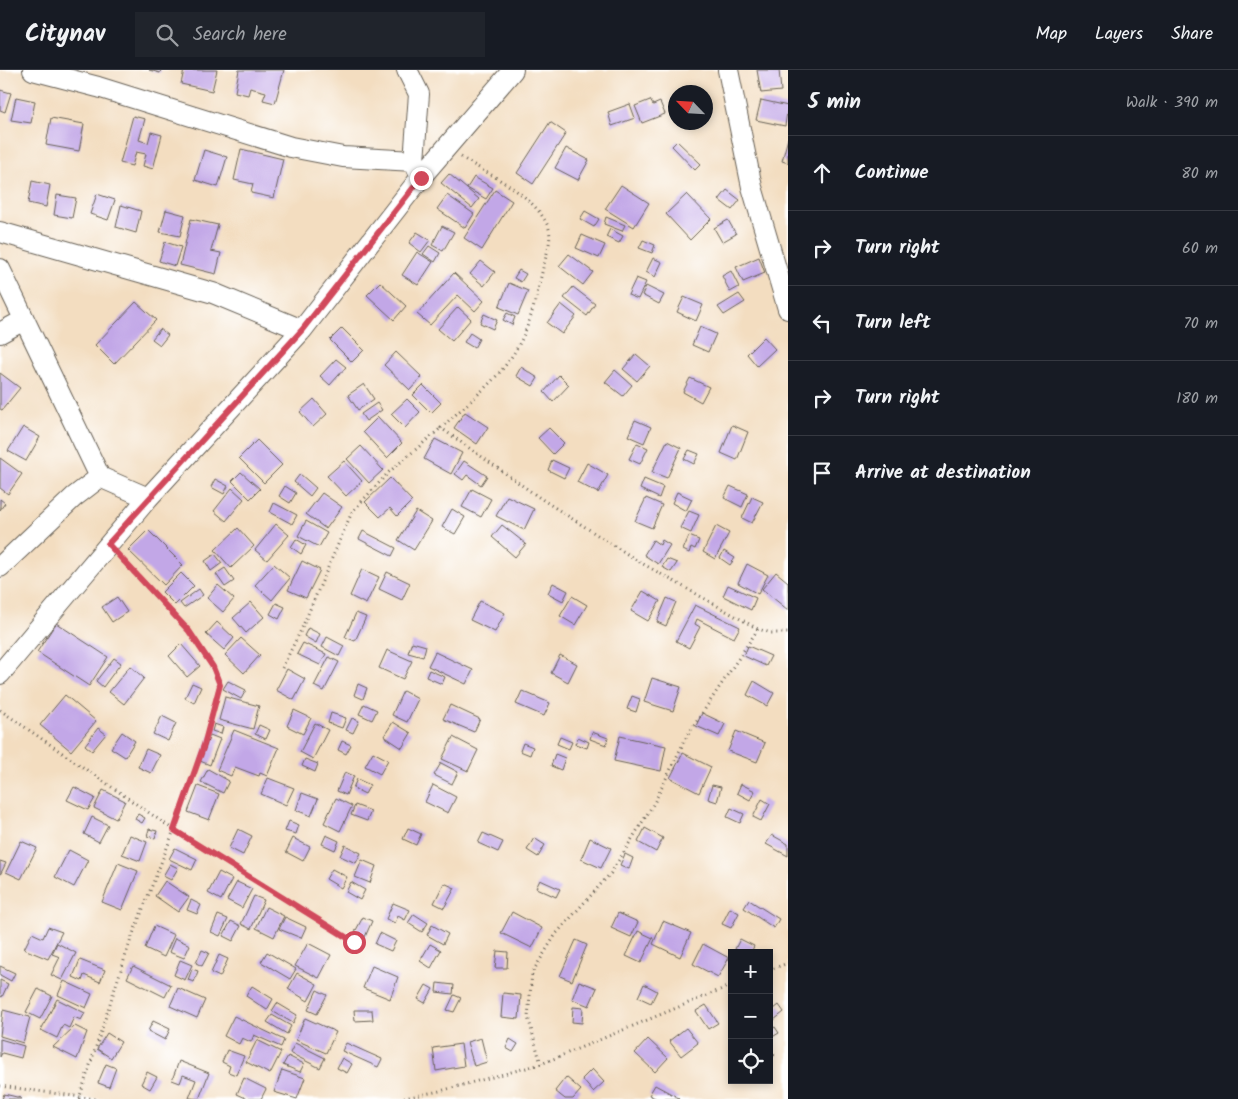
<!DOCTYPE html>
<html lang="en">
<head>
<meta charset="utf-8">
<style>
	:root { --surface:#171b24; --page:#20242c; --text:#f1f3f6; --muted:#9ea1a6; --line:#363941 }
	body { margin:0; font-family:Kalam,sans-serif; background:var(--page); color:var(--text) }
	.controls { position:absolute; right:15px; bottom:15px; display:grid; overflow:hidden; border-radius:0px; box-shadow:0 2px 8px #0003 }
	.controls button { width:45px; height:45px; display:grid; place-items:center; padding:0; border:0; border-bottom:1px solid var(--line); background:var(--surface); color:var(--text); font:25px sans-serif }
	.compass { position:absolute; left:668px; top:15px; width:45px; height:45px; border-radius:50%; background:var(--surface); box-shadow:0 2px 8px #0003; rotate:295deg }
	.stop { position:absolute; width:15px; height:15px; margin:-11px; border:4px solid #d1495b; border-radius:50%; background:#fff }
	.stop.end { background:#d1495b; border-color:#fff; box-shadow:0 1px 5px #0008 }
	.list { margin:0; padding:0; list-style:none }
	h2 { display:flex; justify-content:space-between; align-items:center; height:65px; margin:0; padding:0 20px; font-size:21px }
	h2 small { font-size:16px; font-weight:400; color:var(--muted) }
	.list li { display:grid; grid-template-columns:32px 1fr auto; gap:15px; align-items:center; box-sizing:border-box; height:75px; padding:0 20px; border-top:1px solid var(--line) }
	.list b { display:block; font-size:19px; white-space:nowrap }
	.list em { font-size:16px; font-style:normal; color:var(--muted) }
	.icon { flex:none; width:28px; height:28px; fill:none; stroke:currentColor; stroke-width:2; stroke-linecap:round; stroke-linejoin:round }
	.map { position:relative; flex:none; width:788px; height:1029px; overflow:hidden }
	header { display:flex; align-items:center; gap:30px; box-sizing:border-box; height:70px; padding:0 25px; background:var(--surface); border-bottom:1px solid var(--line) }
	header strong { font-size:24px }
	nav { display:flex; gap:28px; margin-inline-start:auto; font-size:18px }
	.search { width:350px; height:45px; background:var(--page); display:flex; align-items:center; gap:12px; box-sizing:border-box; padding:0 18px; border-radius:0px; color:var(--muted); font-size:19px }
	main { display:flex }
	aside { flex:1; background:var(--surface) }
	.map>svg:first-child { display:block }
	.building { fill:#c2a7e7 }
	.lines { fill:none; stroke-linecap:round; stroke-linejoin:round }
	.minor-casing { stroke:#676055; stroke-width:22 }
	.path { stroke:#676055; stroke-width:3; stroke-dasharray:1 4; stroke-linecap:butt }
	.minor { stroke:#fff; stroke-width:20 }
	.route { stroke:#d1495b; stroke-width:6 }
</style>
</head>
<body>
<header>
<strong>Citynav</strong>
<div class="search"><svg class="icon" aria-label="search" viewBox="0 0 24 24"><circle cx="10" cy="10" r="6"/><path d="M15 15l6 6"/></svg>Search here</div>
<nav><a>Map</a><a>Layers</a><a>Share</a></nav>
</header>
<main>
<div class="map">
<svg width="788" height="1029" viewBox="0 0 788 1029">
	<rect width="100%" height="100%" fill="#fff"/>
	<filter id="ink" filterUnits="userSpaceOnUse"><feTurbulence type="fractalNoise" baseFrequency=".02" numOctaves="2"/><feDisplacementMap in="SourceGraphic" scale="10" xChannelSelector="R" yChannelSelector="G"/><feConvolveMatrix kernelMatrix="1 2 1 2 8 2 1 2 1" color-interpolation-filters="sRGB"/></filter>
	<filter id="wash" filterUnits="userSpaceOnUse"><feTurbulence type="fractalNoise" baseFrequency=".0096" numOctaves="4" result="noise"/><feDisplacementMap in="SourceGraphic" scale="20" xChannelSelector="R" yChannelSelector="G"/><feGaussianBlur stdDeviation="1.12" result="paint"/><feColorMatrix in="noise" values="0 0 0 0 0 0 0 0 0 0 0 0 0 0 0 0 0 1.4 0 .05"/><feComposite in="paint" operator="in"/></filter>
	<g filter="url(#wash)">
		<rect width="100%" height="100%" fill="#f3ddc0"/>
		<g id="blocks">
			<path class="building" d="M149,0H161L160,3Z
				M184,0H217L212,21L181,14Z
				M239,0H284L275,33L263,30L266,22L250,18L248,25L235,22Z
				M757,0H779L781,21L761,23Z
				M0,20L11,23L5,42L0,40Z
				M16,27L35,31L31,53L11,50Z
				M650,30L653,35L660,32L665,44L642,53L635,36Z
				M761,30L788,36L785,56L756,50Z
				M630,34L635,48L612,56L608,42Z
				M133,46L145,49L139,70L148,73L151,62L162,65L153,99L143,96L146,84L136,82L132,96L120,93Z
				M51,48L84,54L79,81L46,75Z
				M550,52L566,63L533,114L517,103Z
				M788,68V93L782,91Z
				M677,71L701,94L695,100L672,76Z
				M566,78L589,90L578,110L555,98Z
				M241,79L283,89L274,128L251,123L253,114L234,110Z
				M204,80L227,87L218,117L195,110Z
				M449,104L479,129L472,138L441,113Z
				M474,107L493,118L486,129L467,118Z
				M32,111L50,115L46,137L28,133Z
				M621,115L649,133L634,157L605,139Z
				M495,120L512,131L482,180L464,168Z
				M727,120L740,130L732,140L719,130Z
				M97,124L115,130L108,150L90,144Z
				M687,124L711,149L690,170L666,144Z
				M57,125L76,128L72,148L54,145Z
				M447,125L474,144L465,158L437,139Z
				M121,135L141,141L136,163L116,157Z
				M166,140L185,145L180,166L160,162Z
				M585,141L599,149L594,157L580,149Z
				M606,147L625,155L622,161L604,154Z
				M191,149L218,155L211,181L221,183L216,204L180,195Z
				M728,150L736,164L722,172L714,158Z
				M442,156L454,162L443,181L432,175Z
				M610,159L623,166L619,173L606,167Z
				M417,162L430,170L421,182L409,173Z
				M582,165L605,175L599,188L576,178Z
				M643,170L655,175L652,183L639,178Z
				M165,172L181,177L175,196L159,191Z
				M429,176L440,183L435,192L423,184Z
				M417,182L433,192L418,215L402,205Z
				M569,184L593,202L583,215L559,196Z
				M759,187L765,203L743,212L736,197Z
				M653,188L662,192L655,207L646,202Z
				M481,191L495,202L484,216L470,204Z
				M519,200L526,204L521,212L514,208Z
				M731,201L739,217L730,222L722,206Z
				M454,203L484,231L475,241L458,225L430,255L417,244Z
				M636,208L646,212L638,229L628,225Z
				M380,212L406,236L394,250L367,225Z
				M509,213L528,221L518,245L499,237Z
				M646,216L664,225L659,234L642,225Z
				M573,217L595,234L587,246L564,228Z
				M739,224L745,232L724,245L718,237Z
				M684,227L703,235L696,251L677,242Z
				M136,232L156,250L114,294L95,275Z
				M561,234L576,246L562,264L547,253Z
				M458,237L471,249L452,271L438,259Z
				M507,243L515,247L512,255L503,250Z
				M484,244L497,250L493,259L480,253Z
				M700,257L716,264L708,282L692,275Z
				M342,258L364,280L352,292L330,270Z
				M160,259L168,265L160,275L152,269Z
				M470,263L479,269L474,278L464,272Z
				M764,267L775,279L757,296L747,284Z
				M396,282L422,307L410,320L384,295Z
				M636,284L650,296L637,311L623,299Z
				M336,289L346,297L330,315L320,306Z
				M521,297L538,308L533,316L516,306Z
				M615,300L632,315L623,326L605,312Z
				M0,303L20,318L2,340L0,339Z
				M559,305L569,315L553,332L544,322Z
				M690,308L709,317L701,332L683,322Z
				M364,314L374,329L358,340L348,325Z
				M423,315L441,333L431,343L413,325Z
				M314,329L327,344L313,357L300,342Z
				M407,329L420,342L405,358L391,344Z
				M377,333L382,340L366,351L361,344Z
				M465,342L488,357L477,374L454,358Z
				M378,347L402,373L387,388L363,362Z
				M635,350L651,357L644,373L628,366Z
				M732,355L748,362L737,390L721,383Z
				M23,357L40,367L26,391L8,381Z
				M549,358L564,373L553,384L538,368Z
				M435,369L462,383L451,404L424,389Z
				M257,370L282,395L264,413L239,388Z
				M667,371L681,378L667,408L652,402Z
				M637,373L648,378L640,394L629,389Z
				M361,376L383,400L369,413L347,389Z
				M689,380L699,384L694,394L684,389Z
				M0,388L22,404L8,424L0,418Z
				M552,390L569,398L564,408L548,400Z
				M344,391L362,411L346,426L327,406Z
				M464,391L487,406L481,415L467,405L463,410L455,404Z
				M587,393L608,405L598,423L577,412Z
				M241,402L260,419L250,429L232,411Z
				M300,404L316,418L310,426L294,412Z
				M390,408L412,431L397,446L390,438L380,447L365,432Z
				M215,409L228,416L224,424L211,417Z
				M644,409L663,417L659,428L640,419Z
				M285,416L296,423L290,433L279,426Z
				M730,416L748,424L742,437L724,428Z
				M232,418L244,429L226,451L214,441Z
				M472,419L491,429L481,447L462,437Z
				M677,422L692,429L686,441L672,433Z
				M322,423L342,437L326,459L306,444Z
				M507,426L534,439L524,460L496,446Z
				M752,427L763,432L752,453L742,448Z
				M646,428L662,435L652,458L635,451Z
				M0,429L5,433L0,440Z
				M274,433L297,445L292,454L270,442Z
				M452,439L465,447L455,464L442,457Z
				M416,441L432,451L414,480L398,470Z
				M689,441L699,445L691,463L680,458Z
				M306,451L327,463L319,477L298,466Z
				M276,454L289,465L267,490L255,480Z
				M502,455L526,474L515,487L492,467Z
				M716,456L729,463L715,489L703,482Z
				M238,458L254,476L231,498L215,480Z
				M148,460L183,495L164,515L128,480Z
				M363,461L396,478L392,486L359,469Z
				M689,466L699,470L695,479L691,477L689,483L683,480Z
				M296,469L306,475L301,484L291,477Z
				M653,470L660,475L662,470L670,475L658,494L644,485Z
				M724,481L735,488L730,495L720,488Z
				M215,484L222,493L211,501L205,491Z
				M667,489L677,493L671,502L662,497Z
				M302,491L320,500L306,528L288,520Z
				M274,494L290,508L272,530L255,515Z
				M747,494L768,505L758,524L738,513Z
				M225,498L234,511L225,517L216,504Z
				M362,499L379,507L366,534L350,526Z
				M387,502L410,513L402,530L379,519Z
				M776,502L788,512V540L762,519Z
				M181,503L194,516L175,535L162,522Z
				M553,513L568,521L563,531L548,523Z
				M218,515L234,529L223,542L207,528Z
				M728,515L756,528L751,540L723,526Z
				M199,519L203,525L184,538L180,533Z
				M643,521L660,531L648,551L631,541Z
				M572,526L587,535L575,555L560,546Z
				M117,527L127,542L112,552L102,537Z
				M667,528L676,532L666,556L657,552Z
				M480,531L505,543L495,562L470,550Z
				M251,532L264,547L246,563L233,548Z
				M276,533L285,537L279,549L270,544Z
				M695,535L740,557L734,568L697,549L695,554L700,557L689,578L676,571Z
				M356,543L366,547L355,571L345,567Z
				M217,552L234,568L224,580L206,564Z
				M56,553L108,587L89,616L37,582Z
				M308,558L320,564L316,573L304,566Z
				M327,567L344,576L339,586L322,577Z
				M241,568L260,585L244,603L225,585Z
				M412,572L426,576L423,587L408,583Z
				M303,573L326,584L320,595L297,584Z
				M181,574L200,596L187,607L169,586Z
				M748,576L771,586L766,596L744,586Z
				M387,580L412,591L403,609L379,598Z
				M435,582L473,600L466,614L428,596Z
				M560,585L577,594L568,612L551,603Z
				M329,587L339,592L324,621L314,616Z
				M114,588L121,593L103,617L96,611Z
				M130,596L144,608L124,634L109,622Z
				M287,599L305,609L294,630L276,620Z
				M429,600L445,607L442,614L426,607Z
				M652,608L681,617L673,641L644,632Z
				M228,611L246,620L241,629L223,619Z
				M754,611L774,623L767,636L747,625Z
				M192,613L201,617L194,633L185,628Z
				M358,614L367,618L363,629L354,625Z
				M403,621L418,629L407,652L392,645Z
				M522,621L550,633L544,646L516,634Z
				M65,625L96,651L71,681L40,655Z
				M632,626L640,629L636,642L627,639Z
				M225,627L259,636L253,659L219,650Z
				M364,634L377,640L372,650L359,644Z
				M450,635L480,649L474,662L443,649Z
				M294,640L311,648L303,664L287,656Z
				M331,643L346,648L342,658L328,653Z
				M702,643L725,654L719,666L696,656Z
				M162,646L176,653L168,671L153,664Z
				M352,648L359,651L353,663L346,660Z
				M393,652L411,663L402,678L384,666Z
				M315,653L328,660L313,689L300,682Z
				M214,654L223,657L221,664L212,661Z
				M259,655L270,660L266,669L255,664Z
				M98,658L106,664L92,681L85,675Z
				M234,660L279,678L267,706L260,703L259,706L235,697L231,706L217,700Z
				M736,661L765,673L757,692L728,681Z
				M122,662L135,671L125,687L111,678Z
				M592,662L608,668L606,675L590,669Z
				M210,665L220,669L210,695L200,691Z
				M620,666L666,676L661,701L614,691Z
				M453,667L478,680L468,701L442,689Z
				M560,667L572,672L569,679L557,674Z
				M578,667L589,672L587,678L575,674Z
				M342,671L351,675L346,684L338,680Z
				M523,673L533,677L530,685L520,681Z
				M146,679L160,685L151,703L138,697Z
				M373,682L388,690L380,704L365,696Z
				M683,683L711,697L699,723L670,708Z
				M555,684L565,688L561,700L551,696Z
				M305,689L318,694L315,702L302,696Z
				M441,693L458,702L452,714L434,705Z
				M208,699L229,711L223,723L201,712Z
				M345,702L354,706L346,725L337,721Z
				M268,708L294,718L286,735L261,724Z
				M357,709L370,715L365,724L353,718Z
				M741,714L755,721L750,730L737,723Z
				M433,715L456,727L448,743L425,732Z
				M712,715L721,717L717,732L708,729Z
				M198,716L219,724L209,750L188,742Z
				M74,717L95,728L88,740L67,730Z
				M103,720L125,731L116,749L94,738Z
				M302,723L318,729L311,746L296,740Z
				M336,728L352,736L340,761L324,753Z
				M762,729L770,734L761,751L753,747Z
				M355,735L371,741L367,751L351,745Z
				M731,738L744,744L740,753L727,747Z
				M138,744L145,748L142,753L135,749Z
				M92,747L108,755L99,772L84,764Z
				M289,751L299,755L296,764L285,761Z
				M408,758L421,764L416,775L403,769Z
				M645,758L663,768L656,782L638,772Z
				M149,759L157,761L155,768L147,766Z
				M238,759L252,766L243,785L229,778Z
				M483,763L503,772L498,782L478,773Z
				M130,765L147,772L140,791L122,784Z
				M326,765L339,771L335,780L322,774Z
				M772,765L788,774V786L766,774Z
				M293,768L310,777L303,791L286,782Z
				M534,768L545,775L538,787L527,780Z
				M590,768L611,778L601,798L581,789Z
				M21,771L37,778L21,809L6,802Z
				M345,775L361,783L356,793L340,786Z
				M175,778L197,789L192,800L169,789Z
				M69,780L88,790L74,817L55,807Z
				M625,784L633,788L629,799L620,795Z
				M362,790L376,796L370,813L355,807Z
				M0,791L6,793L0,805Z
				M118,793L138,801L122,840L102,832Z
				M170,794L178,798L171,810L163,806Z
				M332,799L347,807L341,818L326,809Z
				M219,802L232,809L221,830L208,823Z
				M540,810L560,819L556,827L536,818Z
				M165,811L189,827L178,842L155,826Z
				M237,812L252,819L242,838L227,830Z
				M351,812L365,820L360,830L346,822Z
				M444,813L455,818L444,838L434,833Z
				M254,826L264,830L251,859L241,854Z
				M191,830L201,835L197,844L187,840Z
				M749,830L779,849L774,858L744,838Z
				M393,833L410,840L405,850L398,846L395,853L386,849Z
				M266,837L284,846L274,867L256,858Z
				M730,838L739,843L731,858L722,854Z
				M512,842L542,858L532,878L501,863Z
				M618,843L638,852L631,867L611,858Z
				M414,844L428,853L422,862L408,853Z
				M218,845L228,849L220,866L211,862Z
				M285,847L306,857L301,868L279,859Z
				M363,847L372,851L365,867L355,862Z
				M231,851L241,856L233,871L223,866Z
				M663,851L691,863L680,887L653,874Z
				M432,855L448,864L443,874L427,865Z
				M154,856L174,865L164,887L145,878Z
				M48,857L62,862L48,889L24,879L32,863L43,868Z
				M638,861L653,868L641,893L626,886Z
				M380,863L396,871L391,881L375,874Z
				M175,868L190,875L184,888L169,882Z
				M740,869L754,876L751,883H742L735,879Z
				M576,870L587,875L572,911L560,906Z
				M57,873L76,883L62,910L51,905L60,887L52,884Z
				M308,873L331,885L319,908L295,896Z
				M430,874L441,880L431,898L420,891Z
				M703,874L729,888L718,907L693,894Z
				M202,880L209,883L202,896L196,893Z
				M497,881L508,882L507,898H495Z
				M267,882L296,899L290,909L261,892Z
				M219,885L228,889L220,907L211,903Z
				M80,890L105,900L100,912L84,905L82,911L73,907Z
				M180,890L192,895L185,910L174,905Z
				M0,896L15,903L11,911L0,905Z
				M133,896L171,915L165,927L127,908Z
				M372,896L398,907L390,929L363,918Z
				M192,899L198,901L194,912L188,910Z
				M297,903L317,914L308,931L288,919Z
				M0,910L8,914L2,927L0,926Z
				M64,911L92,924L86,938L58,925Z
				M579,911L597,918L589,936L572,929Z
				M437,913L454,915L453,924L436,922Z
				M644,914L657,921L651,933L638,927Z
				M426,915L433,919L425,933L418,929Z
				M252,916L273,929L267,940L246,926Z
				M178,918L205,930L197,948L170,936Z
				M38,919L52,926L40,949L26,942Z
				M317,920L327,925L317,944L308,940Z
				M503,923L521,925L519,949L501,947Z
				M454,925L461,928L454,942L447,940Z
				M57,929L85,943L81,950L74,947L69,958L63,955L57,968L41,960Z
				M277,933L297,945L293,953L272,941Z
				M706,935L718,953L708,959L696,941Z
				M779,935L784,942L769,954V943Z
				M573,937L583,938L582,953L572,952Z
				M3,940L30,947L23,973L0,966Z
				M354,940H372L373,950L355,951Z
				M272,945L291,956L287,964L267,952Z
				M234,946L284,970L281,977L254,965L251,972L242,968L239,974L224,966Z
				M305,948L336,962L326,983L296,970Z
				M153,951L170,959L165,970L148,961Z
				M75,956L87,962L77,989L53,977Z
				M775,957L779,963L769,969V960Z
				M686,958L698,973L681,986L669,971Z
				M107,963L121,972L111,988L97,979Z
				M481,968L487,992L474,996L467,972Z
				M0,969L24,976L21,988L2,983L0,987Z
				M510,969L518,974L513,982L506,978Z
				M648,969L668,988L655,1002L635,983Z
				M257,970L281,982L270,1004L246,992Z
				M295,973L325,988L320,998L290,983Z
				M346,973L382,989L378,997L342,981Z
				M461,974L464,996L436,1001L433,978Z
				M227,980L244,986L236,1005L228,1002L230,996L222,992Z
				M769,980L775,985L769,991Z
				M288,986L304,994L300,1002L283,995Z
				M342,988L352,994L347,1003L337,998Z
				M179,991L209,1003L199,1029L189,1028L196,1010L183,1005L180,1013L172,1010Z
				M106,994L116,998L109,1017L98,1013Z
				M592,999L604,1012L593,1022L582,1009Z
				M282,1000L305,1008L297,1029L274,1022Z
				M147,1002L157,1007L150,1019L141,1014Z
				M566,1007L581,1020L573,1029H565L555,1021Z
				M244,1008L266,1019L261,1029H248L237,1024Z
				M655,1015L679,1028L678,1029H657L649,1025Z
				M4,1024L21,1028V1029H2Z"/>
		</g>
	</g>
	<g filter="url(#ink)">
		<use href="#blocks" fill-opacity="0" stroke="#676055" stroke-width="1"/>
		<g class="lines">
			<defs>
				<path id="minor" d="M33,0L98,17L291,77L343,87L414,91L421,107
					M407,0L419,24L414,91
					M728,0L752,117L788,239
					M0,162L213,223L302,260
					M0,199L100,407L148,428
					M0,263L24,250
					M0,497L74,427L100,407
					M0,604L148,428L302,260L421,107L513,0"/>
			</defs>
			<use href="#minor" class="minor-casing"/>
			<path class="path" d="M461,87C490,106 531,122 547,154C554,166 546,185 543,198C537,224 531,254 517,278C500,309 467,333 441,358L540,428L638,491L758,559
				M282,598L301,560L352,442L389,402L441,358
				M0,640L174,760L354,872
				M769,900L788,893
				M541,994L528,947L532,903L556,864L611,803L654,733L687,666L758,559L771,563H788
				M0,1016L96,1029
				M79,1029L131,869L174,760L204,675L220,615L213,597L189,561L120,488
				M399,1029L440,1021L541,994L732,915"/>
			<use href="#minor" class="minor"/>
		</g>
	</g>
	<g class="lines" filter="url(#ink)">
		<path class="route" d="M354,872L174,760L204,675L220,615L213,597L189,561L108,474L302,260L421,108"/>
	</g>
</svg>
<div class="controls">
<button>+</button>
<button>−</button>
<button><svg class="icon" aria-label="locate" viewBox="0 0 24 24"><circle cx="12" cy="12" r="6"/><path d="M12 2v4M12 18v4M2 12h4M18 12h4"/></svg></button>
</div>
<svg class="compass" viewBox="-18 -18 36 36"><path d="M0-13l5 13h-10z" fill="#e53935"/><path d="M0 13l5-13h-10z" fill="#9ea1a6"/></svg>
<div class="stop" style="left:354px;top:872px"></div>
<div class="stop end" style="left:421px;top:108px"></div>
</div>
<aside>
<h2>5 min<small>Walk · 390 m</small></h2>
<ul class="list">
<li><svg class="icon" aria-label="ahead" viewBox="0 0 24 24"><path d="M12 20V5M6 11l6-6 6 6"/></svg><div><b>Continue</b></div><em>80 m</em></li>
<li><svg class="icon" aria-label="right" viewBox="0 0 24 24"><path d="M7 20v-9h11M14 6l5 5-5 5"/></svg><div><b>Turn right</b></div><em>60 m</em></li>
<li><svg class="icon" aria-label="left" viewBox="0 0 24 24"><path d="M17 20v-9H6M10 6l-5 5 5 5"/></svg><div><b>Turn left</b></div><em>70 m</em></li>
<li><svg class="icon" aria-label="right" viewBox="0 0 24 24"><path d="M7 20v-9h11M14 6l5 5-5 5"/></svg><div><b>Turn right</b></div><em>180 m</em></li>
<li><svg class="icon" aria-label="arrive" viewBox="0 0 24 24"><path d="M6 21V4h12l-3 4 3 4H6"/></svg><div><b>Arrive at destination</b></div></li>
</ul>
</aside>
</main>
</body>
</html>
